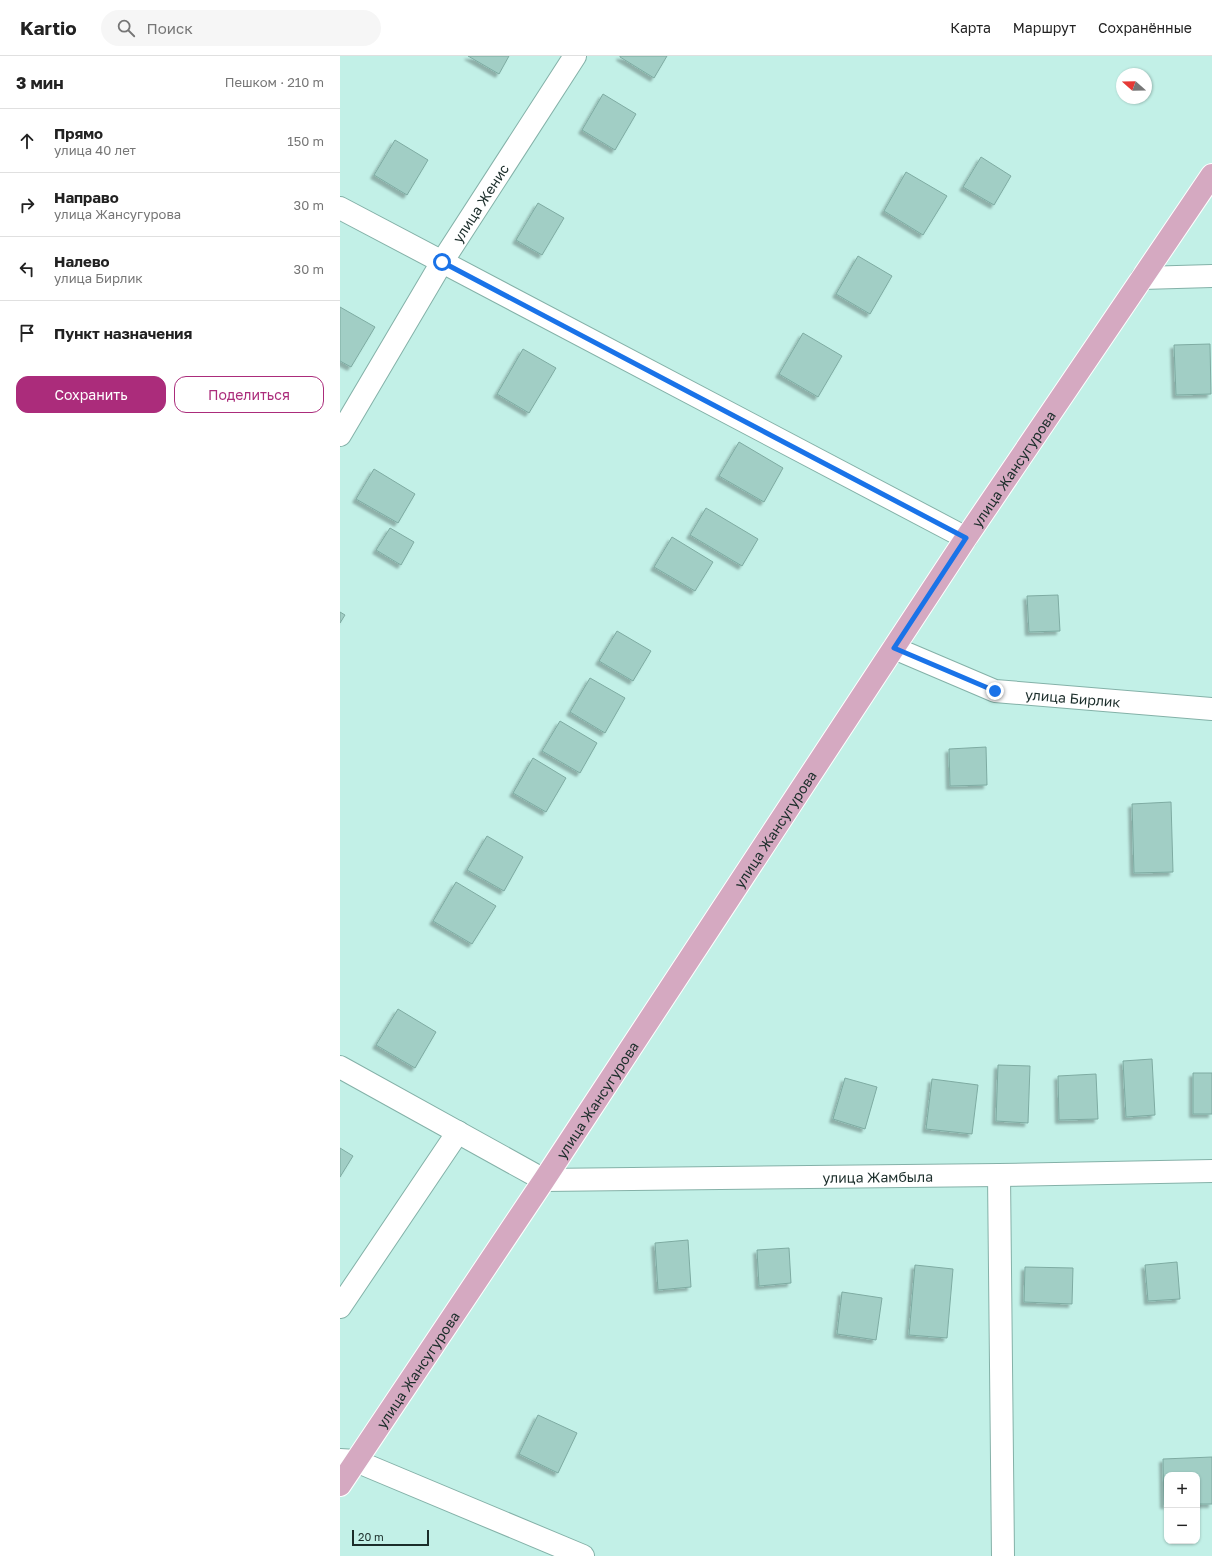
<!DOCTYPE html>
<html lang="ru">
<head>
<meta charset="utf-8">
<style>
	:root { --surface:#fff; --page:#f6f6f6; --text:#222; --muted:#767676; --line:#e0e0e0; --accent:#ab2c7b }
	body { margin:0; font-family:"Golos Text",sans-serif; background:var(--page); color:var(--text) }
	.controls { position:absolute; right:12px; bottom:12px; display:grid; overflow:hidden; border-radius:8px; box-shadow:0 1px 3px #0004 }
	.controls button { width:36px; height:36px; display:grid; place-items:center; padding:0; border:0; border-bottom:1px solid var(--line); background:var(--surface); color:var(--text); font:20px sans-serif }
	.compass { position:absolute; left:776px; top:12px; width:36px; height:36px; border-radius:50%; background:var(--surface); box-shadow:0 1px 3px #0004; rotate:290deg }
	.scale { position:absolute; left:12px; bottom:10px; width:77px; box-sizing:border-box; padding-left:4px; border:2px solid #1b2d2a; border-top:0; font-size:11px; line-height:14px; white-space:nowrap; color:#1b2d2a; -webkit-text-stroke:3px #c2f0e7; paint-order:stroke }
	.stop { position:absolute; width:12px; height:12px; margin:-9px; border:3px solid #1a73e8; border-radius:50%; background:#fff }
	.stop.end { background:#1a73e8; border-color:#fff; box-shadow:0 1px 4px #0008 }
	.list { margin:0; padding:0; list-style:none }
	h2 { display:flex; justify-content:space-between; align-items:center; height:52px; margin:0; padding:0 16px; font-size:17px }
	h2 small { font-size:13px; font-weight:400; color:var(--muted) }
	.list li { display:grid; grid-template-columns:26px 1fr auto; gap:12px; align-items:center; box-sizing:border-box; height:64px; padding:0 16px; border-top:1px solid var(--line) }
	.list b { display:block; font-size:15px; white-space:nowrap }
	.list p { margin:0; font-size:13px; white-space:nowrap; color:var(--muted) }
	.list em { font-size:13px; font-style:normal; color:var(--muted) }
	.actions { display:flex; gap:8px; padding:12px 16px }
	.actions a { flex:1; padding:9px 0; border:1px solid var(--accent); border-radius:12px; text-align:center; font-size:14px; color:var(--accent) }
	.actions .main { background:var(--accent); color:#fff }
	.icon { flex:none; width:22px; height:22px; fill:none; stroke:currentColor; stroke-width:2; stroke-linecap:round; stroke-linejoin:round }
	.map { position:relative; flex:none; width:872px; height:1500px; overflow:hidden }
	header { display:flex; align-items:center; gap:24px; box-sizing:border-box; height:56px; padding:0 20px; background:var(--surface); border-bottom:1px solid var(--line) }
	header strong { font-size:19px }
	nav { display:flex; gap:22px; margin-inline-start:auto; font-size:14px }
	.search { width:280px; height:36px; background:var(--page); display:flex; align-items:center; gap:10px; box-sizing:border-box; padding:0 14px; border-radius:22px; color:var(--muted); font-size:15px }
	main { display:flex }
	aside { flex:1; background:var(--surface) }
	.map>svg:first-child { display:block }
	.building { fill:#a1cec5; stroke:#7eaba2; filter:url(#shadow) }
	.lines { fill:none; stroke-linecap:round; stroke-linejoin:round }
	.minor-casing { stroke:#84b1a8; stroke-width:24 }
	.major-casing { stroke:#fff; stroke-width:24 }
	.minor { stroke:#fff; stroke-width:22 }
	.major { stroke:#d5a9c1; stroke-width:22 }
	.route { stroke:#1a73e8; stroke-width:5 }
	.labels { text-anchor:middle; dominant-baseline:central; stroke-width:4; stroke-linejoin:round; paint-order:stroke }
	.street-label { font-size:14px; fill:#1b2d2a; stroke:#c2f0e7 }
</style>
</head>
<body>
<header>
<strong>Kartio</strong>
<div class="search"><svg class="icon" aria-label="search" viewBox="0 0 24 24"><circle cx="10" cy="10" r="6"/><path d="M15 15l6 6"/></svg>Поиск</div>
<nav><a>Карта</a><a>Маршрут</a><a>Сохранённые</a></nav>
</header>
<main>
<aside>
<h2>3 мин<small>Пешком · 210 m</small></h2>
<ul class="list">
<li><svg class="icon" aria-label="ahead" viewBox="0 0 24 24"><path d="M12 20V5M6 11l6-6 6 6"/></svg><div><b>Прямо</b><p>улица 40 лет</p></div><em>150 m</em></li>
<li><svg class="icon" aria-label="right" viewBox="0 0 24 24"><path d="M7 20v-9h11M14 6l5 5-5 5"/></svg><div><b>Направо</b><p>улица Жансугурова</p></div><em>30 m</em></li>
<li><svg class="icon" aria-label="left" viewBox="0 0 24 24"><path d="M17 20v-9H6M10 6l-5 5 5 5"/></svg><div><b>Налево</b><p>улица Бирлик</p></div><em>30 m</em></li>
<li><svg class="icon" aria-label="arrive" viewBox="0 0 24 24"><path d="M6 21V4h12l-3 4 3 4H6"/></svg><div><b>Пункт назначения</b></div></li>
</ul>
<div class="actions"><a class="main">Сохранить</a><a>Поделиться</a></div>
</aside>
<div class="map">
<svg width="872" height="1500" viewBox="0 0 872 1500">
	<defs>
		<filter id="shadow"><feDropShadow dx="-3.5" dy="3.5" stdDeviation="1" flood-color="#0004"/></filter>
	</defs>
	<rect width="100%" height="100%" fill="#c2f0e7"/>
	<path class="building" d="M128,0H169L159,18Z
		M280,0H327L314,22L280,1Z
		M263,38L296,58L275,94L242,74Z
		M55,84L88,104L67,139L34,119Z
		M641,101L671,120L654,149L623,131Z
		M566,116L607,140L583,179L544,155Z
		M198,147L224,162L202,199L176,184Z
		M518,200L552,220L530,258L496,238Z
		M0,251L35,271L11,311L0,305Z
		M463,277L502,300L478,341L439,318Z
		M870,288L871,338L836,339L834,289Z
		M183,293L216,312L189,357L157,338Z
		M399,386L443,412L424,446L379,420Z
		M34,413L75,438L58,467L16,443Z
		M366,452L418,483L402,510L350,479Z
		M50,472L74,486L61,509L36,494Z
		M332,481L373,506L355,535L314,511Z
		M718,539L720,575L689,576L687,540Z
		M0,556L5,559L0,567Z
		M277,575L311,595L293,625L259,605Z
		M250,622L285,642L265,677L230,656Z
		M220,665L257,687L240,717L202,695Z
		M646,691L647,729L610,730L609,693Z
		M193,702L226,722L206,756L173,737Z
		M831,746L833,816L794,817L792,748Z
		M147,780L183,801L164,835L127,814Z
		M116,826L156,850L132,888L93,865Z
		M58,953L96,976L75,1012L36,989Z
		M812,1003L815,1059L786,1061L783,1005Z
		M658,1009L690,1010L688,1067L656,1065Z
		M853,1017H872V1058H853Z
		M756,1018L758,1063L719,1064L718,1020Z
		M505,1022L537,1031L525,1073L493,1063Z
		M592,1023L638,1029L632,1078L586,1073Z
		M0,1092L13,1100L0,1121Z
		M348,1184L351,1231L318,1234L315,1187Z
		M449,1192L451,1227L419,1230L417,1194Z
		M837,1206L840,1243L808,1245L805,1209Z
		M575,1209L613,1213L607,1282L569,1279Z
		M685,1211L733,1212L732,1248L684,1246Z
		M502,1236L542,1242L536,1284L497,1278Z
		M198,1359L237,1377L218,1417L179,1398Z
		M872,1401V1448H857V1419H827V1449H824L823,1403Z"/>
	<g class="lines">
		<defs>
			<g id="minor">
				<path d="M0,152L626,482"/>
				<path d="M802,222L872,220"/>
				<path id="s1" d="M0,379L102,206L235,0"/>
				<path id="s2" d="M554,592L655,635L872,653"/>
				<path id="s3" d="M0,1011L204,1124L659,1119L872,1115"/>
				<path d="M659,1119L663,1500"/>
				<path d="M0,1251L118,1076"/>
				<path d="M0,1404L16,1405L243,1500"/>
			</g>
			<g id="major">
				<path id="s4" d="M0,1429L204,1124L626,482L872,119"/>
			</g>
		</defs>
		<use href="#minor" class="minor-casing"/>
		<use href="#major" class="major-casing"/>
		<use href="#minor" class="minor"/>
		<use href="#major" class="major"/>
	</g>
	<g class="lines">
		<path class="route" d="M102,206L626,482L554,592L655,635"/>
	</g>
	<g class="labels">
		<g class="street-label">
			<text stroke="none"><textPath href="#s1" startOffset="271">улица Женис</textPath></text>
			<text stroke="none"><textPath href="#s4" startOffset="1219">улица Жансугурова</textPath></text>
			<text stroke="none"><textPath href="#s2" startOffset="188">улица Бирлик</textPath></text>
			<text stroke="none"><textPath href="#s4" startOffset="787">улица Жансугурова</textPath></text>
			<text stroke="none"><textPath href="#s4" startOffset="463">улица Жансугурова</textPath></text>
			<text stroke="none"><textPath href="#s3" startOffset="567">улица Жамбыла</textPath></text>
			<text stroke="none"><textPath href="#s4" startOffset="139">улица Жансугурова</textPath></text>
		</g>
	</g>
</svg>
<div class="controls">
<button>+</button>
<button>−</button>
</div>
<svg class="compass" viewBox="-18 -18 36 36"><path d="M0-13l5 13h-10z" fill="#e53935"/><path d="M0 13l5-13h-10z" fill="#767676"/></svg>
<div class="scale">20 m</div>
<div class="stop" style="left:102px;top:206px"></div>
<div class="stop end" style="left:655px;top:635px"></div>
</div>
</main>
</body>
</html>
